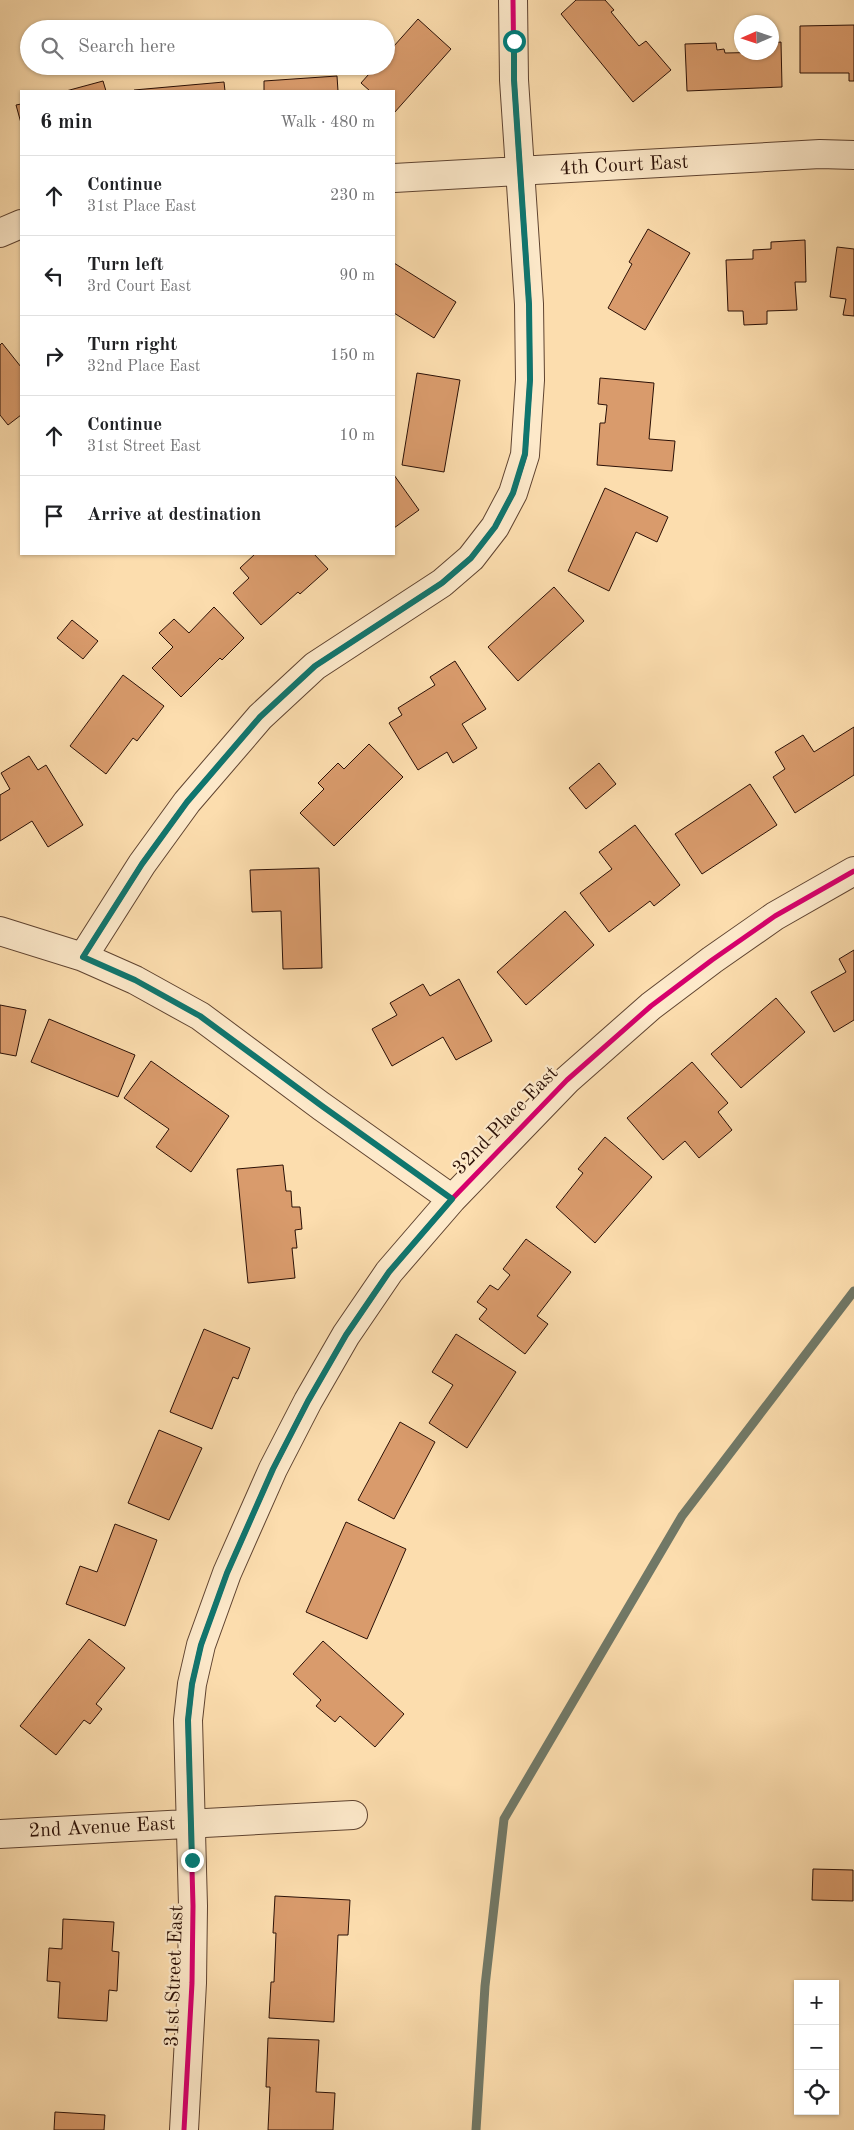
<!DOCTYPE html>
<html lang="en">
<head>
<meta charset="utf-8">
<style>
	:root { --surface:#fff; --page:#f6f6f6; --text:#202124; --muted:#757577; --line:#e0e0e0 }
	body { margin:0; font-family:"Old Standard TT",serif; background:var(--page); color:var(--text) }
	.controls { position:absolute; right:15px; bottom:15px; display:grid; overflow:hidden; border-radius:0px; box-shadow:0 1px 4px #0004 }
	.controls button { width:45px; height:45px; display:grid; place-items:center; padding:0; border:0; border-bottom:1px solid var(--line); background:var(--surface); color:var(--text); font:25px sans-serif }
	.compass { position:absolute; left:734px; top:15px; width:45px; height:45px; border-radius:50%; background:var(--surface); box-shadow:0 1px 4px #0004; rotate:267deg }
	.stop { position:absolute; width:15px; height:15px; margin:-11px; border:4px solid #0f766e; border-radius:50%; background:#fff }
	.stop.end { background:#0f766e; border-color:#fff; box-shadow:0 1px 5px #0008 }
	.list { margin:0; padding:0; list-style:none }
	h2 { display:flex; justify-content:space-between; align-items:center; height:65px; margin:0; padding:0 20px; font-size:21px }
	h2 small { font-size:16px; font-weight:400; color:var(--muted) }
	.list li { display:grid; grid-template-columns:32px 1fr auto; gap:15px; align-items:center; box-sizing:border-box; height:80px; padding:0 20px; border-top:1px solid var(--line) }
	.list b { display:block; font-size:19px; white-space:nowrap }
	.list p { margin:0; font-size:16px; white-space:nowrap; color:var(--muted) }
	.list em { font-size:16px; font-style:normal; color:var(--muted) }
	.icon { flex:none; width:28px; height:28px; fill:none; stroke:currentColor; stroke-width:2; stroke-linecap:round; stroke-linejoin:round }
	.map { position:relative; flex:none; width:854px; height:2130px; overflow:hidden }
	.search { position:absolute; background:var(--surface); box-shadow:0 1px 4px #0004; left:20px; top:20px; width:375px; height:55px; display:flex; align-items:center; gap:12px; box-sizing:border-box; padding:0 18px; border-radius:28px; color:var(--muted); font-size:19px }
	.panel { position:absolute; background:var(--surface); box-shadow:0 1px 4px #0004; left:20px; top:90px; width:375px; height:465px; border-radius:0px }
	.map>svg:first-child { display:block }
	.lines { fill:none; stroke-linecap:round; stroke-linejoin:round }
	.stream { stroke:#717866; stroke-width:9 }
	.building { fill:#d99b6c; stroke:#2b1006 }
	.minor-casing { stroke:#5f4330; stroke-width:30 }
	.minor { stroke:#fde9ca; stroke-width:28 }
	.cycleway-casing { stroke:#fde9ca; stroke-width:8 }
	.cycleway { stroke:#d6006c; stroke-width:5 }
	.route { stroke:#0f766e; stroke-width:6 }
	.labels { text-anchor:middle; dominant-baseline:central; stroke-width:4.5; stroke-linejoin:round; paint-order:stroke }
	.street-label { font-size:20px; fill:#2b1006; stroke:#fde9ca }
</style>
</head>
<body>
<div class="map">
<svg width="854" height="2130" viewBox="0 0 854 2130">
	<rect width="100%" height="100%" fill="#fcddae"/>
	<filter id="stains"><feTurbulence type="fractalNoise" baseFrequency=".004" numOctaves="4"/><feColorMatrix values="0 0 0 0 .2 0 0 0 0 .09 0 0 0 0 .02 0 0 0 .5 -.17"/></filter>
	<radialGradient id="worn" r=".72"><stop offset=".6" stop-color="#630" stop-opacity="0"/><stop offset="1" stop-color="#630" stop-opacity=".3"/></radialGradient>
	<g class="lines">
		<path class="stream" d="M476,2130L485,1986L504,1819L682,1516L854,1291"/>
	</g>
	<path class="building" d="M576,0H605L614,10L611,12L639,46L646,41L671,70L633,102L561,14Z
		M418,19L451,49L394,113V91H370L361,83L376,66H386V55Z
		M854,25V81H849V73H800V26Z
		M781,42L782,87L687,91L685,44L716,43L717,50L724,49L725,53L772,52V43Z
		M337,76L338,91H264V81Z
		M103,81L106,91H66Z
		M224,82L225,91H134V90Z
		M21,104V123L16,105Z
		M648,229L690,253L645,330L608,308L632,264L629,262Z
		M805,240L806,282H795L797,310L767,311V324L744,325L743,311H728L726,260L753,259V250L771,249V242Z
		M837,247L854,249V316L843,315L846,299L830,297Z
		M394,263L456,302L434,338L394,313Z
		M2,343L21,367V415L8,425L0,415V345Z
		M417,373L460,380L444,472L402,465Z
		M600,378L654,383L649,439L675,441L672,471L597,465L600,423H605L607,405L598,404Z
		M394,475L419,510L394,528Z
		M605,488L668,517L657,542L636,532L609,591L568,571Z
		M255,554H314L328,569L300,594L298,592L261,625L233,593L249,578L240,568Z
		M554,587L584,621L518,681L488,647Z
		M214,607L244,638L222,660L220,658L181,697L152,668L173,647L159,633L174,619L189,633Z
		M72,620L98,641L83,659L57,638Z
		M455,661L486,709L462,724L477,748L453,763L447,752L418,770L389,723L402,715L398,708L435,685L430,677Z
		M123,675L164,706L137,741L133,738L106,774L70,746Z
		M854,727V775L795,813L773,777L785,769L775,752L803,735L814,752Z
		M369,744L403,777L334,846L300,813L324,789L318,783L338,763L344,769Z
		M29,756L38,770L46,765L83,825L48,847L32,821L0,841V795L10,789L1,773Z
		M599,763L616,784L586,809L569,788Z
		M750,784L777,825L702,874L675,834Z
		M635,825L680,885L654,906L650,901L609,932L580,893L612,869L599,852Z
		M319,868L322,968L283,969L281,911L252,912L250,870Z
		M565,911L594,945L526,1005L497,972Z
		M854,950V1020L834,1032L811,992L846,972L839,959Z
		M459,979L492,1041L456,1060L443,1037L392,1066L372,1029L397,1015L390,1003L423,984L430,996Z
		M776,998L805,1032L741,1088L711,1054Z
		M0,1005L26,1010L16,1056L0,1053Z
		M49,1019L135,1055L118,1097L31,1062Z
		M151,1061L229,1116L191,1172L156,1147L169,1129L124,1098Z
		M692,1062L728,1103L718,1112L732,1130L699,1158L685,1141L663,1160L627,1118Z
		M605,1137L652,1177L595,1243L556,1207L583,1173L578,1169Z
		M283,1165L286,1191H291L292,1207H300L302,1229L295,1230L297,1248H292L295,1278L248,1283L237,1169Z
		M526,1239L571,1272L537,1316L548,1324L525,1354L479,1319L487,1309L477,1302L490,1285L498,1290L510,1275L503,1269Z
		M204,1329L250,1348L238,1379L233,1377L212,1429L170,1412Z
		M456,1334L516,1372L467,1448L429,1423L453,1385L432,1372Z
		M400,1422L435,1442L394,1519L358,1500Z
		M159,1430L202,1448L169,1520L128,1503Z
		M346,1522L406,1549L367,1639L306,1612Z
		M115,1524L157,1540L125,1626L66,1604L80,1566L97,1572Z
		M89,1639L125,1668L96,1704L102,1709L90,1724L84,1720L56,1755L20,1726Z
		M323,1641L404,1714L375,1747L340,1716L335,1722L316,1706L321,1700L293,1674Z
		M813,1869L853,1870V1901L812,1900Z
		M275,1896L350,1900L348,1935H338L334,2022L269,2018L271,1982H274L276,1933H273Z
		M63,1919L114,1922L112,1951L119,1952L117,1991L109,1990L107,2021L58,2018L60,1982L47,1981L49,1948L62,1949Z
		M268,2038L319,2040L316,2092L335,2093L333,2130H268L270,2087H266Z
		M55,2112L105,2115L104,2130H54Z"/>
	<g class="lines">
		<defs>
			<path id="minor" d="M394,178L820,154L854,155
				M0,233L21,224
				M0,931L83,957L135,980L200,1016L321,1106L452,1199
				M83,957L142,864L187,802L260,717L315,666L442,583L471,558L495,527L513,493L525,455L530,380L529,304L514,80L513,0
				M0,1834L353,1815
				M184,2130L192,1983L193,1906L188,1720L192,1684L201,1645L227,1573L273,1469L308,1401L346,1335L389,1272L452,1199L567,1080L651,1006L712,960L775,916L854,871"/>
		</defs>
		<use href="#minor" class="minor-casing"/>
		<use href="#minor" class="minor"/>
		<defs>
			<path id="cycleway" d="M83,957L142,864L187,802L260,717L315,666L442,583L471,558L495,527L513,493L525,455L530,380L529,304L514,80L513,0
				M184,2130L192,1983L193,1906L188,1720L192,1684L201,1645L227,1573L273,1469L308,1401L346,1335L389,1272L452,1199L567,1080L651,1006L712,960L775,916L854,871"/>
		</defs>
		<use href="#cycleway" class="cycleway-casing"/>
		<use href="#cycleway" class="cycleway"/>
	</g>
	<g class="lines">
		<path class="route" d="M192,1860L188,1720L192,1684L201,1645L227,1573L273,1469L308,1401L346,1335L389,1272L452,1199L322,1106L200,1016L135,980L83,957L142,864L187,802L260,717L315,666L442,583L471,558L495,527L513,493L525,454L530,380L529,304L514,80V41"/>
	</g>
	<g class="labels">
		<g class="street-label">
			<text transform="translate(624 166) rotate(-3)">4th Court East</text>
			<text transform="translate(506 1121) rotate(-46)">32nd Place East</text>
			<text transform="translate(102 1828) rotate(-3)">2nd Avenue East</text>
			<text transform="translate(175 1976) rotate(-88)">31st Street East</text>
		</g>
	</g>
	<rect width="100%" height="100%" filter="url(#stains)"/>
	<rect width="100%" height="100%" fill="url(#worn)"/>
</svg>
<div class="controls">
<button>+</button>
<button>−</button>
<button><svg class="icon" aria-label="locate" viewBox="0 0 24 24"><circle cx="12" cy="12" r="6"/><path d="M12 2v4M12 18v4M2 12h4M18 12h4"/></svg></button>
</div>
<svg class="compass" viewBox="-18 -18 36 36"><path d="M0-13l5 13h-10z" fill="#e53935"/><path d="M0 13l5-13h-10z" fill="#757577"/></svg>
<div class="stop" style="left:514px;top:41px"></div>
<div class="stop end" style="left:192px;top:1860px"></div>
<div class="search"><svg class="icon" aria-label="search" viewBox="0 0 24 24"><circle cx="10" cy="10" r="6"/><path d="M15 15l6 6"/></svg>Search here</div>
<section class="panel">
<h2>6 min<small>Walk · 480 m</small></h2>
<ul class="list">
<li><svg class="icon" aria-label="ahead" viewBox="0 0 24 24"><path d="M12 20V5M6 11l6-6 6 6"/></svg><div><b>Continue</b><p>31st Place East</p></div><em>230 m</em></li>
<li><svg class="icon" aria-label="left" viewBox="0 0 24 24"><path d="M17 20v-9H6M10 6l-5 5 5 5"/></svg><div><b>Turn left</b><p>3rd Court East</p></div><em>90 m</em></li>
<li><svg class="icon" aria-label="right" viewBox="0 0 24 24"><path d="M7 20v-9h11M14 6l5 5-5 5"/></svg><div><b>Turn right</b><p>32nd Place East</p></div><em>150 m</em></li>
<li><svg class="icon" aria-label="ahead" viewBox="0 0 24 24"><path d="M12 20V5M6 11l6-6 6 6"/></svg><div><b>Continue</b><p>31st Street East</p></div><em>10 m</em></li>
<li><svg class="icon" aria-label="arrive" viewBox="0 0 24 24"><path d="M6 21V4h12l-3 4 3 4H6"/></svg><div><b>Arrive at destination</b></div></li>
</ul>
</section>
</div>
</body>
</html>
